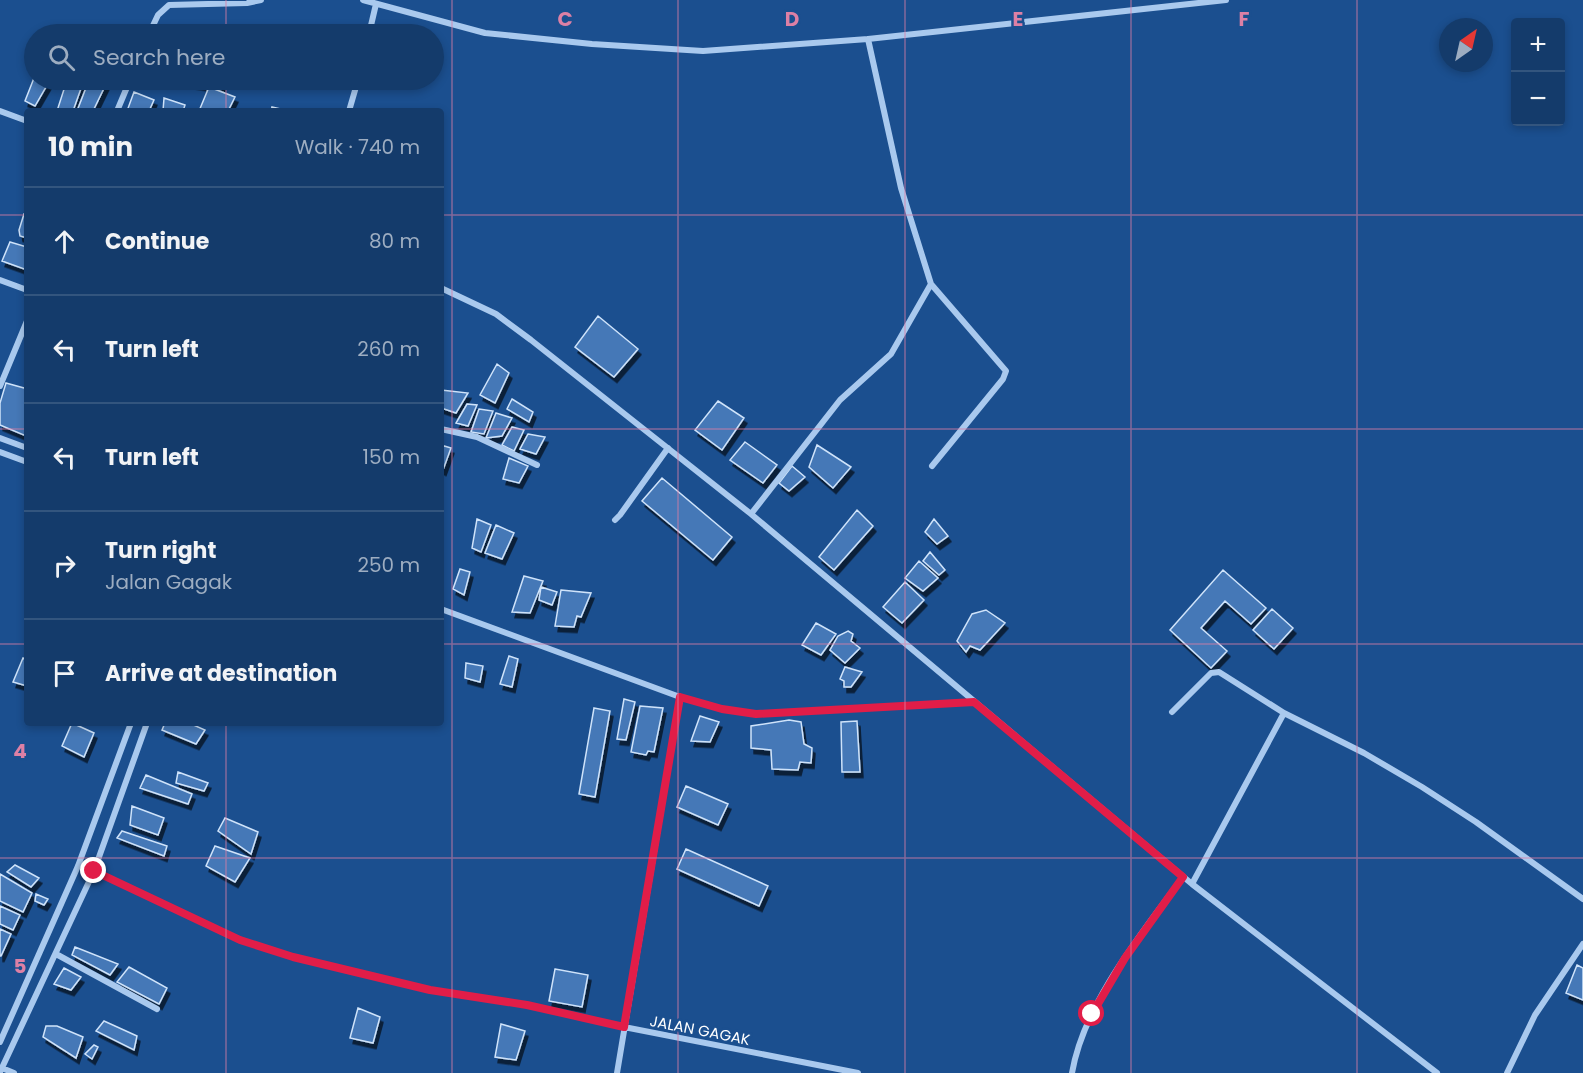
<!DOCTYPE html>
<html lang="en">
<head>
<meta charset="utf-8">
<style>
	:root { --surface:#143b6b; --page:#214673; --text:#f1f3f6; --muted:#9dadc1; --line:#33557e }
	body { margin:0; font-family:Poppins,sans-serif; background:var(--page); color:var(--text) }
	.controls { position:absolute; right:18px; top:18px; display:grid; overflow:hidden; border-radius:6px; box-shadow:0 3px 9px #0003 }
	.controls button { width:54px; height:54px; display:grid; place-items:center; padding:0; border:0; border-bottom:2px solid var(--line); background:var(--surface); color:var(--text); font:30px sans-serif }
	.compass { position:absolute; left:1439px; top:18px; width:54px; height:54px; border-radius:50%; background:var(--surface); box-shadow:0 3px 9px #0003; rotate:34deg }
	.stop { position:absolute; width:18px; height:18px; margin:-14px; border:4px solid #e11d48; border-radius:50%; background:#fff }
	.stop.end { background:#e11d48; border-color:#fff; box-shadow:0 2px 6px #0008 }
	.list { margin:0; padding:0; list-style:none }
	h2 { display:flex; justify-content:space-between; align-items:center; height:78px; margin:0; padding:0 24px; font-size:26px }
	h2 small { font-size:20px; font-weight:400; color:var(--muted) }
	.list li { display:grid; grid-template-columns:39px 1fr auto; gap:18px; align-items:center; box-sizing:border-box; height:108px; padding:0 24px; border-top:2px solid var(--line) }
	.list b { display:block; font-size:22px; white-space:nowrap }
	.list p { margin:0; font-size:20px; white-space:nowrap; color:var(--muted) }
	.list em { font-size:20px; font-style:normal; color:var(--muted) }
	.icon { flex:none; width:33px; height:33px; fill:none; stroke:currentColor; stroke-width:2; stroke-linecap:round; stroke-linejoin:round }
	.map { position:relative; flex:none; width:1583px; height:1073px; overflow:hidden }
	.search { position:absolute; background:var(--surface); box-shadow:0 3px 9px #0003; left:24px; top:24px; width:420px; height:66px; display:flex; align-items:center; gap:15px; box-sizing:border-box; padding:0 21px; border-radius:33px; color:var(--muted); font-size:22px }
	.panel { position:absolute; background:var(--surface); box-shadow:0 3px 9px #0003; left:24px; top:108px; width:420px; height:618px; border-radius:6px }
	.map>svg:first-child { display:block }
	.building { fill:#4478b7; stroke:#cfe3fa; stroke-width:1.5; filter:url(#shadow) }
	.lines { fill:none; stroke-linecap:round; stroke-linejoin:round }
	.street { stroke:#a9c9ee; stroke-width:6 }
	.route { stroke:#e11d48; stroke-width:8 }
	.grid { fill:none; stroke:#dd80a5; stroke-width:1.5; stroke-opacity:0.55 }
	.labels { text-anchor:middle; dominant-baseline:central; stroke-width:5; stroke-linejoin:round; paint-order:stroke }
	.street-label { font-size:15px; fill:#fff; stroke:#1b4f8f }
	.grid-label { font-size:20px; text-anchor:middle; font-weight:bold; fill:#dd80a5; stroke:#1b4f8f; stroke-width:5; stroke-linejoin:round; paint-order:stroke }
</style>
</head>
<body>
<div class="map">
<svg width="1583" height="1073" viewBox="0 0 1583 1073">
	<defs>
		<filter id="shadow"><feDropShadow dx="3" dy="5.5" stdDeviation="0" flood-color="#0009"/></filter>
	</defs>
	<rect width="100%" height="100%" fill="#1b4f8f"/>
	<path class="building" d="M34,78L50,80L35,106L25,101Z
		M67,80H84L73,111H57Z
		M89,80H108L93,111H77Z
		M192,80H218L223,81L221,88L190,83Z
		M209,87L235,97L228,111H199Z
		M134,92L154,100L149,111H127Z
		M164,98L185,105L183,111H163Z
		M272,107L285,110L271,111Z
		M24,214L27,215V238L20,236L19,230Z
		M10,242L27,247V270L2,261Z
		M598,316L638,349L614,377L575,347Z
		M497,364L509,373L495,403L480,395Z
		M6,383L24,388L27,390L26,436L0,425V403Z
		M441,390L468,393L456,413L441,408Z
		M512,399L533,412L529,422L507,409Z
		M718,401L744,418L722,450L695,430Z
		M467,404L477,405L468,426L456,423Z
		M479,409L493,411L484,434L471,432Z
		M496,413L512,418L502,436L486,438Z
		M512,427L524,430L514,451L502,445Z
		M528,434L545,437L536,454L520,449Z
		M745,442L777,465L763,483L730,460Z
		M441,445L451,448L443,470L441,469Z
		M817,445L851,467L833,488L809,467Z
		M509,458L528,466L519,483L503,479Z
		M792,466L805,477L789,491L779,483Z
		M662,478L732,537L713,560L642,501Z
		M857,510L873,526L834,570L819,557Z
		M477,519L491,525L481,552L472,548Z
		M934,519L948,536L937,544L925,532Z
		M496,525L514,533L502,559L485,553Z
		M930,552L945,570L939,575L923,561Z
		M919,561L938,578L923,591L905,578Z
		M460,569L470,572L464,595L453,589Z
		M1223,570L1266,608L1251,624L1225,601L1201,628L1227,651L1211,668L1170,630Z
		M524,576L543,581L530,613L512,612Z
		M905,582L924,600L902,623L883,607Z
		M541,587L557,592L552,605L539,600Z
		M561,590L591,593L581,617L577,616L574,627L555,626Z
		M1272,609L1293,628L1274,649L1253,630Z
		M986,610L1005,623L980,650L970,646L966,652L957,641L972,614Z
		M816,623L836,634L821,655L802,645Z
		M848,631L853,634L851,641L860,648L845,663L830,650L838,636Z
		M509,656L518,659L512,687L500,684Z
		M23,658L27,660V686L13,682Z
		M466,663L483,666L480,682L465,678Z
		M845,667L862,672L851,687H844V681L840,679Z
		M624,699L635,702L626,740L617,739Z
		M640,706L663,708L654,752L648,751L646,755L631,752Z
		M594,708L610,711L595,797L579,794Z
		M700,716L719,722L710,742L691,741Z
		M789,720L801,722L804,744L812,748L811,763L800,762L798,770L772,769L771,750L751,748V726Z
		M857,721L860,772H842L841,722Z
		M72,723L94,733L84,757L62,746Z
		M165,723H189L205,730L196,744L162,730Z
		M178,772L208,783L204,791L176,783Z
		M146,775L192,794L188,804L140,788Z
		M686,786L728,804L718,825L677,807Z
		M132,806L164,818L158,835L130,825Z
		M225,818L258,832L251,854L218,831Z
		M122,831L167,846L164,856L117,838Z
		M215,846L250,858L235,882L206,866Z
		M686,849L768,886L759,906L677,869Z
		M15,865L39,878L31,887L7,872Z
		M0,874L32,893L23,912L0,901Z
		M36,894L48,899L44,905L35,901Z
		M0,906L20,915L13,930L0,924Z
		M0,929L11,934L1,956H0Z
		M75,947L118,964L110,975L72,955Z
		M1577,965L1583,968V1000L1566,993Z
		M129,967L167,988L159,1004L117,982Z
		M64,968L81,977L71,990L54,984Z
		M555,969L588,975L582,1007L549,1001Z
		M358,1008L380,1017L373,1043L350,1038Z
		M104,1021L137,1036L134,1050L96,1031Z
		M501,1024L525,1031L516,1060L495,1057Z
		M46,1026H57L83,1037L76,1058L43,1037Z
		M94,1045L98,1047L92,1059L85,1054Z"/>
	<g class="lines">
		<path class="street" d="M363,0L485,33L592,44L703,51L868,39L1226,0
			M149,34L158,15L169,5L247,3L261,0
			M369,34L376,4
			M0,111L27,121
			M117,111L130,80
			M349,111L358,80
			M0,280L27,290
			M931,284L1006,371L1003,379L932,466
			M441,288L496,314L531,340L751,514L1192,884L1437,1073
			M0,386L27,321
			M441,429L477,437L537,465
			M0,438L27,448
			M0,452L27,462
			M751,514L840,400L891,354L931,284L901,188L868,39
			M615,520L620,515L668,448
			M441,609L680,697L722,709L756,714L974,702
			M1172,712L1211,673L1219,672L1284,713L1364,753L1422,787L1476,822L1583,899
			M94,871L240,940L293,957L430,990L527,1005L624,1027L858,1073
			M1192,884L1284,713
			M56,954L157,1009
			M0,1042L78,866L131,723
			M2,1068L14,1073
			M0,1072L94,871L147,723
			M617,1073L680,697
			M1072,1073C1084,1003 1142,933 1183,877
			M1507,1073L1535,1015L1583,944"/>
	</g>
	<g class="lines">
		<path class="route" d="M94,871L240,940L293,957L430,990L527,1005L624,1027L680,697L722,709L756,714L974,702L1183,877L1125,958L1092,1014"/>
	</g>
	<path class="grid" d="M226,0V34M452,0V1073M678,0V1073M905,0V1073M1131,0V1073M1357,0V1073M226,80V111M0,215H27M441,215H1583M0,429H27M441,429H1583M0,644H27M441,644H1583M226,723V1073M0,858H1583"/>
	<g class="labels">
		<g class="street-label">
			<text transform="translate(700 1030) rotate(11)">JALAN GAGAK</text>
		</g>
	</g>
	<g class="grid-label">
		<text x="565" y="26">C</text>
		<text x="792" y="26">D</text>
		<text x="1018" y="26">E</text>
		<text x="1244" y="26">F</text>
		<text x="20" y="758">4</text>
		<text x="20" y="973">5</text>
	</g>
</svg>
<div class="controls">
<button>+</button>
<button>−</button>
</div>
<svg class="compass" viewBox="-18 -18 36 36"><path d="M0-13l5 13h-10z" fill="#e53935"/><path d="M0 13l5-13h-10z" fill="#9dadc1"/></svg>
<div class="stop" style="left:1092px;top:1014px"></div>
<div class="stop end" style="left:94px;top:871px"></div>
<div class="search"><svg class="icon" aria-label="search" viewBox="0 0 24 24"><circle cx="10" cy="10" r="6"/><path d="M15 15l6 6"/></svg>Search here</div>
<section class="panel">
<h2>10 min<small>Walk · 740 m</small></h2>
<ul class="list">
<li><svg class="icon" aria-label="ahead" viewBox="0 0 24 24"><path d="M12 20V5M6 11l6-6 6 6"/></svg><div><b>Continue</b></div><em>80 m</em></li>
<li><svg class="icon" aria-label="left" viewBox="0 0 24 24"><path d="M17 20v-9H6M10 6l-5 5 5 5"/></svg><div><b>Turn left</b></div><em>260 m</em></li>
<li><svg class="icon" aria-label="left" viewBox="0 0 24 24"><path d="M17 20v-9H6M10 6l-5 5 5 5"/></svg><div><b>Turn left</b></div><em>150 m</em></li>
<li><svg class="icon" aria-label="right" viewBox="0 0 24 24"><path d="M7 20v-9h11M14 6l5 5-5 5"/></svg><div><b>Turn right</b><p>Jalan Gagak</p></div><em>250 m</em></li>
<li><svg class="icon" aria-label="arrive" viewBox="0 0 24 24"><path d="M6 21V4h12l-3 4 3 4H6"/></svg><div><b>Arrive at destination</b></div></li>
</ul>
</section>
</div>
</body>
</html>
